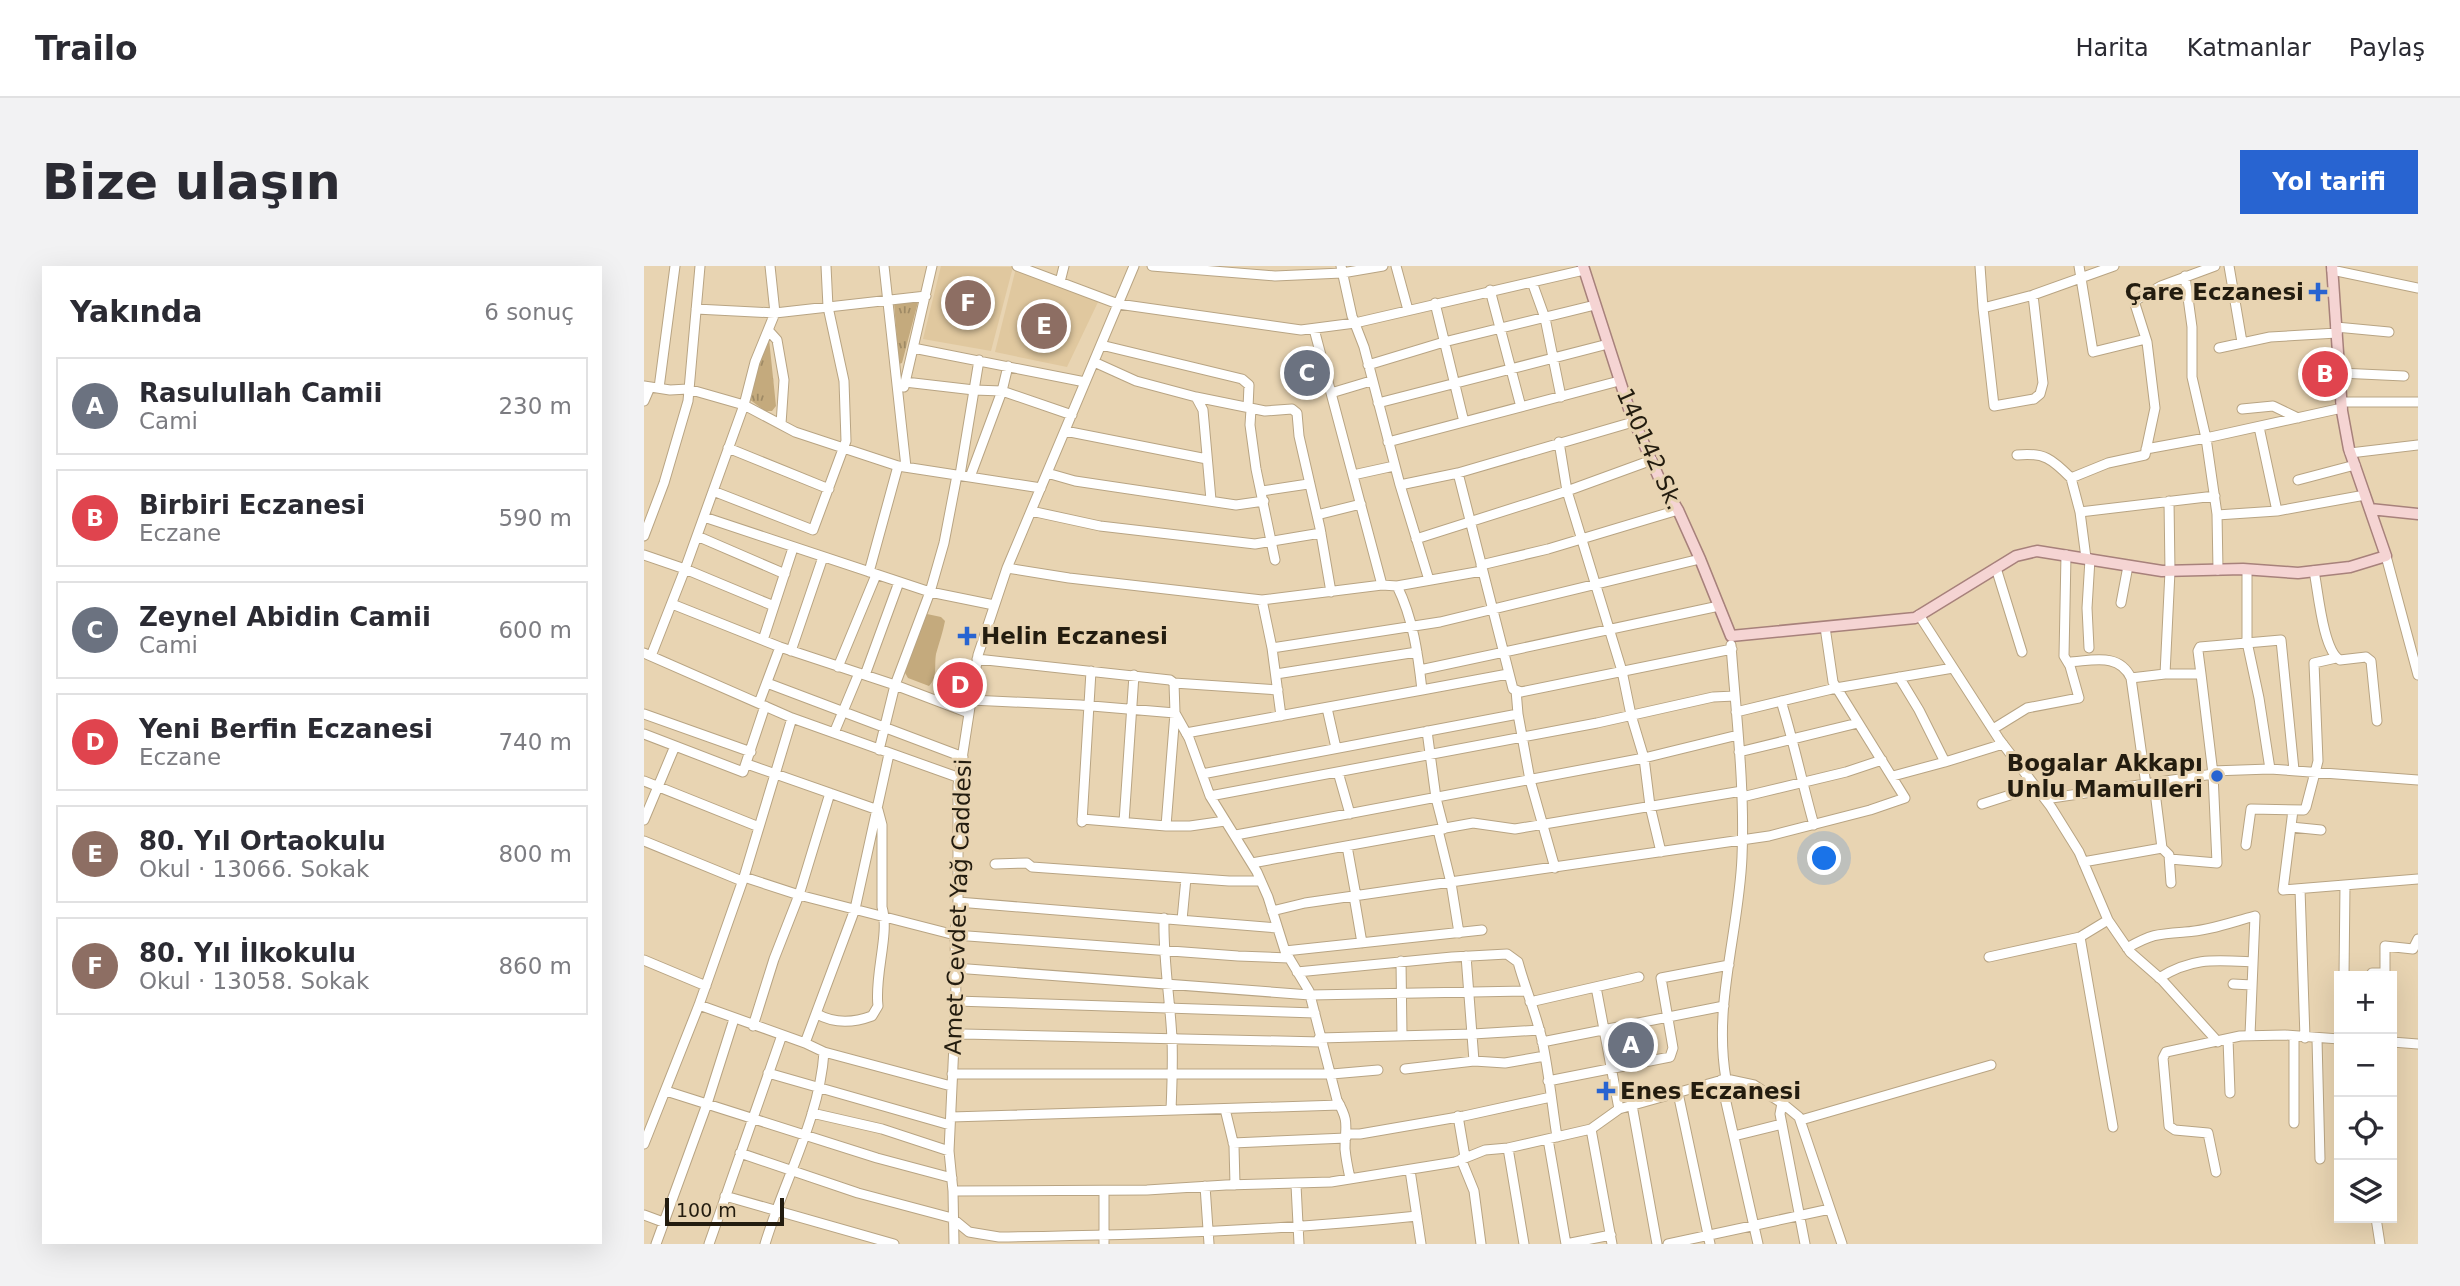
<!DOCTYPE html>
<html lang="tr">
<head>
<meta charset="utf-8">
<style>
	:root { --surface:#fff; --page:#f2f2f3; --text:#2b2b33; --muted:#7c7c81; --line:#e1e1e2; --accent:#2864d1 }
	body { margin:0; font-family:"DejaVu Sans",sans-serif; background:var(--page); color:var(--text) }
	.controls { position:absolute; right:21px; bottom:21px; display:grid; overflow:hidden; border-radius:0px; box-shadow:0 7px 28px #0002 }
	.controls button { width:63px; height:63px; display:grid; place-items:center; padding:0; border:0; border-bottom:2px solid var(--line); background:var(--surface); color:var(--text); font:35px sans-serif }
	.scale { position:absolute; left:21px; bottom:18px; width:119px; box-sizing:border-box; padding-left:7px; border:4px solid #231c0f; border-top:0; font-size:19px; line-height:24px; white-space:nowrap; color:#231c0f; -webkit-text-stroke:5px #e8d4b2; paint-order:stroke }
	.you { position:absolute; left:1181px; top:593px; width:24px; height:24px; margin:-18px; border:5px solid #fff; border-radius:50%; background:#1a73e8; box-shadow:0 0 0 10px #1a73e833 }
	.badge { display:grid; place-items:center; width:46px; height:46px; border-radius:50%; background:var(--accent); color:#fff; font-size:23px; font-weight:700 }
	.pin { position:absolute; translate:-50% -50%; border:4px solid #fff; box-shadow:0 2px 7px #0006 }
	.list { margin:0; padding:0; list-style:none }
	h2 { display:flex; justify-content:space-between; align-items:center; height:91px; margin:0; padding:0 28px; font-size:30px }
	h2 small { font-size:23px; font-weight:400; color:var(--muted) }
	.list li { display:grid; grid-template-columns:46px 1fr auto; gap:21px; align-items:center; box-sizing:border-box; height:98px; margin:0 14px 14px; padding:0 14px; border:2px solid var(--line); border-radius:0px }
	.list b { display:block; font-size:26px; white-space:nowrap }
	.list p { margin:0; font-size:23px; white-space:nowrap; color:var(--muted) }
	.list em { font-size:23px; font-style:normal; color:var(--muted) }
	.icon { flex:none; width:38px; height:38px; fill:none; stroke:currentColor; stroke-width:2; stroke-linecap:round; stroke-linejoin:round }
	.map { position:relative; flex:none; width:1774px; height:978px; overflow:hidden; border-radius:0px }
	header { display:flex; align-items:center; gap:42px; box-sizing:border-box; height:98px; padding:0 35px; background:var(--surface); border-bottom:2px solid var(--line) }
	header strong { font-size:33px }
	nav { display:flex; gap:38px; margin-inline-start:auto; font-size:24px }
	.intro { display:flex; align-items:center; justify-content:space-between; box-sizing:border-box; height:168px; padding:0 42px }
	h1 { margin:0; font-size:49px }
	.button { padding:18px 32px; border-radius:0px; background:var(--accent); color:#fff; font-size:24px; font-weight:700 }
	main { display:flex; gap:42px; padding:0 42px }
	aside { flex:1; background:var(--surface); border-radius:0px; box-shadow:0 7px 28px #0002 }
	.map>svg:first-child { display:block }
	.built { fill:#e0c89f }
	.green { fill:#c4aa7d }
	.park { fill:url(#park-tufts) }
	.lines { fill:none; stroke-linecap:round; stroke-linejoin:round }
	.minor-casing { stroke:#b8a483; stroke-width:11 }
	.major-casing { stroke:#a7817b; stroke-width:13 }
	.minor { stroke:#fff; stroke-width:9 }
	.major { stroke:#f5d4d3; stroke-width:10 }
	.poi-dot { fill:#2864d1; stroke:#e8d4b2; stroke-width:2.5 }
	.labels { text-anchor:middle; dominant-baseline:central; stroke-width:6; stroke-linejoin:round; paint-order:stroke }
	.poi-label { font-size:23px; font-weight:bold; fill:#231c0f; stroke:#e8d4b2; text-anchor:end }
	.street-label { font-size:23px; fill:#231c0f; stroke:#e8d4b2 }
</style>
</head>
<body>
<header>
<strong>Trailo</strong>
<nav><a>Harita</a><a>Katmanlar</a><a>Paylaş</a></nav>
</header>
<div class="intro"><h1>Bize ulaşın</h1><a class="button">Yol tarifi</a></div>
<main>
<aside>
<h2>Yakında<small>6 sonuç</small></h2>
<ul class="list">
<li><span class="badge" style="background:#6b7280">A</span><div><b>Rasulullah Camii</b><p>Cami</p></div><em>230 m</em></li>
<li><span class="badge" style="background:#e0444e">B</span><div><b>Birbiri Eczanesi</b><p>Eczane</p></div><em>590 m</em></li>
<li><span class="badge" style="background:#6b7280">C</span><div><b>Zeynel Abidin Camii</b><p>Cami</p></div><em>600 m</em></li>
<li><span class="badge" style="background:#e0444e">D</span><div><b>Yeni Berfin Eczanesi</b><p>Eczane</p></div><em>740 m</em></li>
<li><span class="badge" style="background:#8d6e63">E</span><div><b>80. Yıl Ortaokulu</b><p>Okul · 13066. Sokak</p></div><em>800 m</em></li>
<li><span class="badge" style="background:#8d6e63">F</span><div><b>80. Yıl İlkokulu</b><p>Okul · 13058. Sokak</p></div><em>860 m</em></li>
</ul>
</aside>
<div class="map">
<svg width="1774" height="978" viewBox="0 0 1774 978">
	<defs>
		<pattern id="park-tufts" width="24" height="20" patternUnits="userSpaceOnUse" patternTransform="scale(1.75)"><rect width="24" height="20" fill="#c4aa7d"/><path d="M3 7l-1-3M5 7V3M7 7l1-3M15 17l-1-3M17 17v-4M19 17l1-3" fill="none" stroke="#9f8a65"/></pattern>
	</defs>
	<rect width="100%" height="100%" fill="#e8d4b2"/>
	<path class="built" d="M297,0L369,1L347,85L279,73Z
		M372,2L455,34L423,101L351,86Z"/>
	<path class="green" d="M283,348L297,351L301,355C299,366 295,377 292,388C290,400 294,411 285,420L264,412L260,405Z"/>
	<path class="park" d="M274,36L258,97L255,98L250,37Z
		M125,73L132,140L128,145H121L105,133L113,103Z"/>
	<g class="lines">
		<defs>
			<path id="minor" d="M240,0L262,201
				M373,0L474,38L657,64L711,57L940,4
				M508,0L631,10L698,7L739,0
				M697,0L708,50L720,81L756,219L814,207L989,156
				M752,0L764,44
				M1336,0L1339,42L1389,29L1470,0
				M1435,0L1449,86L1502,73
				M1585,0L1598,76
				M1688,4L1774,22
				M1541,10L1548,61V111L1562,172L1573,248L1574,304
				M416,16L420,0
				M888,16L901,52L917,131
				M846,24L877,141
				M791,37L820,156
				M1339,42L1350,140L1390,133L1396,128L1399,117L1389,29
				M52,43L131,47L282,30
				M1692,61L1745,66
				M670,63L738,319
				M124,64L133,74L140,114L137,158
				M457,79L598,113L605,119L604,142
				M269,82L441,116
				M1575,82L1626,71L1693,67
				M450,96L492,115L552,131L559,144L567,234
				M724,99L800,76L951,39
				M1696,107L1760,110
				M261,116L330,124L358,125L428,149
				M0,120L26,124L44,123L100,139L151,166L254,200L397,222
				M260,121L288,0
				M15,122L31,0
				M687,127L727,115
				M552,131L621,145L648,143L653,147L655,170L676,262L687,326
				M0,135L6,121
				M1697,136H1774
				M734,137L964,78
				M607,143L606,159L612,203L631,294
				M1598,143L1629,140L1654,152
				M421,165L563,193
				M744,176L975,115
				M915,176L923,225L978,405L987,449L1000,492L1006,540L1017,586
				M84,182L185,223
				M1502,183L1562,172L1698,142
				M1706,187L1774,179
				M1373,189C1400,186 1408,193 1427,212L1464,197L1501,189L1511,142L1503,76L1491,38L1492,34L1517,20L1571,0
				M403,207L431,215L592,239L620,235
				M814,207L869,423L877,426L1088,383
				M316,209L335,94
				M709,209L750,200
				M326,211L358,125L364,100
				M1427,212L1436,246L1442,292
				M1654,214L1711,199
				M756,219L785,314
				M69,225L169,264L202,175L200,115L184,41L182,0
				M618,225L664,218
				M387,245L456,260L611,278L677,267
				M1633,245L1721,229
				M1436,246L1571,230
				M673,249L717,238
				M1573,249L1633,245L1615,161
				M60,251L286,326L350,339
				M0,270L20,217L44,135L56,0
				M53,270L141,308
				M772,273L923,225L1008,194
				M0,289L41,303L130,340
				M1742,290L1774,409
				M837,299L904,283L1034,244
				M363,302L425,312L618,334L738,319L753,320L838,305
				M1352,302L1378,386
				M1603,304V376L1615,432L1626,503
				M1670,305C1674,324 1679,385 1696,394L1722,391L1727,395L1733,455
				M225,306L254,200
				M753,320C769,352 774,388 778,424L864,408
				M618,334L628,382L637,450
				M1477,337L1484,300
				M28,338L136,381L251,419L325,447
				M1275,349L1355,473L1407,541L1435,586L1464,654L1486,686L1518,714L1574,776
				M119,374L149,282
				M628,382L796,356L1056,293
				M1445,382L1443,342L1446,293
				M147,385L179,291
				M0,387L148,452L316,512
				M7,390L41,303L100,139L111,96L131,47L126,0
				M333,393L526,414L530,417L634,424
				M1424,396C1448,395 1475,386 1487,412L1521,408L1526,305L1525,235
				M194,401L232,309
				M776,404L1075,340
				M632,408L773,386
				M1557,408L1554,385L1556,381L1637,374L1650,504
				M221,409L255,316
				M1487,412L1502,519
				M123,417L319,491
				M530,417L531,447L545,472L566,530L613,606L624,631L641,685L665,725L693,834C706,857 701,859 701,883C702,893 704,903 706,912
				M327,434L436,439L531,447L522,560
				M1137,435C1150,476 1158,517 1170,559
				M115,437L136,381
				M683,442L692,482
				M1092,446L1192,422L1309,402
				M0,448L107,486
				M874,448L886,514L911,602
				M1349,463L1383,442L1435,432L1426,400L1420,390L1422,289
				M783,465L792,532L800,563
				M190,467L215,407
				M542,467L778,424
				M0,468L99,506L121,440
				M235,484L251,419L286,326L300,277L313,209
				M1095,486L1214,457
				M1301,496L1359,478
				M103,498L234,544L238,559V641C246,668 230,709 234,740L228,750C209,757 191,758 173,748
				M1568,505L1626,503L1774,514
				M694,506L706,548
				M558,508L874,448L872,424
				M1249,510L1301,496L1275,444L1255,411
				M0,515L115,561
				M1510,518L1518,582L1525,589L1527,617
				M566,530L953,457L1069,431L1091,430
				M1098,531L1202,506L1238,494
				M1401,533L1569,508L1557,408H1521
				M1338,538L1391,521
				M1649,544L1639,624L1774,613
				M438,553L522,560H546L581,555
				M0,554L31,480
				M438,556L447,405
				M480,556L490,409
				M1647,561L1677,564
				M794,564L807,617L815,667
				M592,569L1000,492L1094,469
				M0,575L98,615
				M1602,579L1607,543L1660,544L1662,541L1674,495L1670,397L1692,392
				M703,580L712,630
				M1526,593L1573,597L1569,508
				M1439,596L1518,582
				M608,597L829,557L871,563L1098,525
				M351,598L383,597L388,601L585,615H617
				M100,611L148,452
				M1656,623L1661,772
				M710,630L718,677
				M314,636L633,662
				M628,645L661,637L1125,570L1226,544L1261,532L1189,416L1181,361
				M520,652C519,693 526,732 528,773C529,797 528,820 527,844
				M538,654L542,612
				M1436,671L1469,861
				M1483,682C1508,668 1513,668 1541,666C1564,665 1588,656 1611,650L1606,769
				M641,685L838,664
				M822,690L830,795
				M1345,691L1436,671L1464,654
				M0,694L62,720
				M757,695L758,770
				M311,702L666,729L882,725
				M653,706L808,691L863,688L874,696C881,722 892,747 898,774C905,806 908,839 913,871
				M1700,710L1701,619
				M1728,710V707H1741V680L1769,683L1774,673
				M1515,712C1549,691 1571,694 1609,696
				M1589,718L1608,719
				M952,721L975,843
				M312,735L671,747
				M886,736L995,711
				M55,739L161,777L180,786C176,851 140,915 121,978
				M109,760L130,693L155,629L186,527
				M1650,770V857
				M309,771L319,768L677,776
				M675,772L829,768L896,764
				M1584,773L1586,827
				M1673,773L1676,893
				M898,776L1080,740
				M1748,776L1774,778
				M161,777L211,643L245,488
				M180,786L307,820
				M761,803L830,795L861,797L901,790
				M124,807L306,859
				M308,808H688L734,804
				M1082,813C1069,739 1095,665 1098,591C1101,520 1092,449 1087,379
				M1077,814L1114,978
				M904,815L1026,791L1029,782L1017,712L1085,699
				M22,825L233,892L308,912
				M1034,827L1066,978
				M1138,837L1136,848L1161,978
				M988,839L1013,978
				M581,843L590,880L591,919
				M168,847L238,863L305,885
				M814,850L821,891
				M307,851L696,839
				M1157,854L1347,799
				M947,863L968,978
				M702,868H716L820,850L907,831
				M1090,870L1138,858
				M904,873L922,978
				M589,877L702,872
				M0,878L55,739L100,611L155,629L311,669L594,690L645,692
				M864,882L880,978
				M96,887L214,927L308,952L325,966L355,971C495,969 634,965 773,950
				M817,893L830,925L837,978
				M766,904L777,978
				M1572,906L1564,867L1531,864L1525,860L1519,792L1522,786L1596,770L1641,769L1695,773
				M652,919L655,978
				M561,920L565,978
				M309,925L503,924L582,919L687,916L811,896L841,884L864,882L947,863L975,843L1082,813L1110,819L1138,837L1155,851L1198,978
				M460,925V978
				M81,930L250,978
				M0,949L19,956
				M1732,952L1736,978
				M12,978L63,838L90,753
				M65,978L138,769
				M310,978L309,925L305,885L312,735L311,669L314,636V519L334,389L363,302L490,0
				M922,978L967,969
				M1024,978L1186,943"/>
			<path id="major" d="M939,0L986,146L1015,212L1034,244L1056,293L1087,370L1271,352L1372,290L1393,285L1518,305L1599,303L1654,307L1706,301L1742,290L1705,183L1698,145L1688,0
				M1726,243L1774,248"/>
		</defs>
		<use href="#minor" class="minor-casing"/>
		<use href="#major" class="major-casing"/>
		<use href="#minor" class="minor"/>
		<use href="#major" class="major"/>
	</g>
	<g class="poi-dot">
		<path d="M1670.5 15.5h7v7h7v7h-7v7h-7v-7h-7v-7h7z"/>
		<path d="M319.5 359.5h7v7h7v7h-7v7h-7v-7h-7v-7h7z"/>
		<circle cx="1573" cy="510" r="7"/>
		<path d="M958.5 814.5h7v7h7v7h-7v7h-7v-7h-7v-7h7z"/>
	</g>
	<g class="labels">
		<g class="poi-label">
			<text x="1660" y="26">Çare Eczanesi</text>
			<text x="337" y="370" text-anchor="start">Helin Eczanesi</text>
			<text x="1559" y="497">Bogalar Akkapı<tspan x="1559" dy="26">Unlu Mamulleri</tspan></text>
			<text x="976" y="825" text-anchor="start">Enes Eczanesi</text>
		</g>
		<g class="street-label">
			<text transform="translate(1006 183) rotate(66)">140142 Sk.</text>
			<text transform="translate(314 641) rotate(-88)">Amet Cevdet Yağ Caddesi</text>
		</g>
	</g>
</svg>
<div class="controls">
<button>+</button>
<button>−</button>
<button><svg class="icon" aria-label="locate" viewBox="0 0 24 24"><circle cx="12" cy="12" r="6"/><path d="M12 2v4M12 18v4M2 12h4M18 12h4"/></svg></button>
<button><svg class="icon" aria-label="layers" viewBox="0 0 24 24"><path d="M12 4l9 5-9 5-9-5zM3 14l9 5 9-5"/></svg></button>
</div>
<div class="scale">100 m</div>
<div class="you"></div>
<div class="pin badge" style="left:987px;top:779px;background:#6b7280">A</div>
<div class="pin badge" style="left:1681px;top:108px;background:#e0444e">B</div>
<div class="pin badge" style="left:663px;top:107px;background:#6b7280">C</div>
<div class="pin badge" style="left:316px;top:419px;background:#e0444e">D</div>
<div class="pin badge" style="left:400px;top:60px;background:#8d6e63">E</div>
<div class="pin badge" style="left:324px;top:37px;background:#8d6e63">F</div>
</div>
</main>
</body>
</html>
